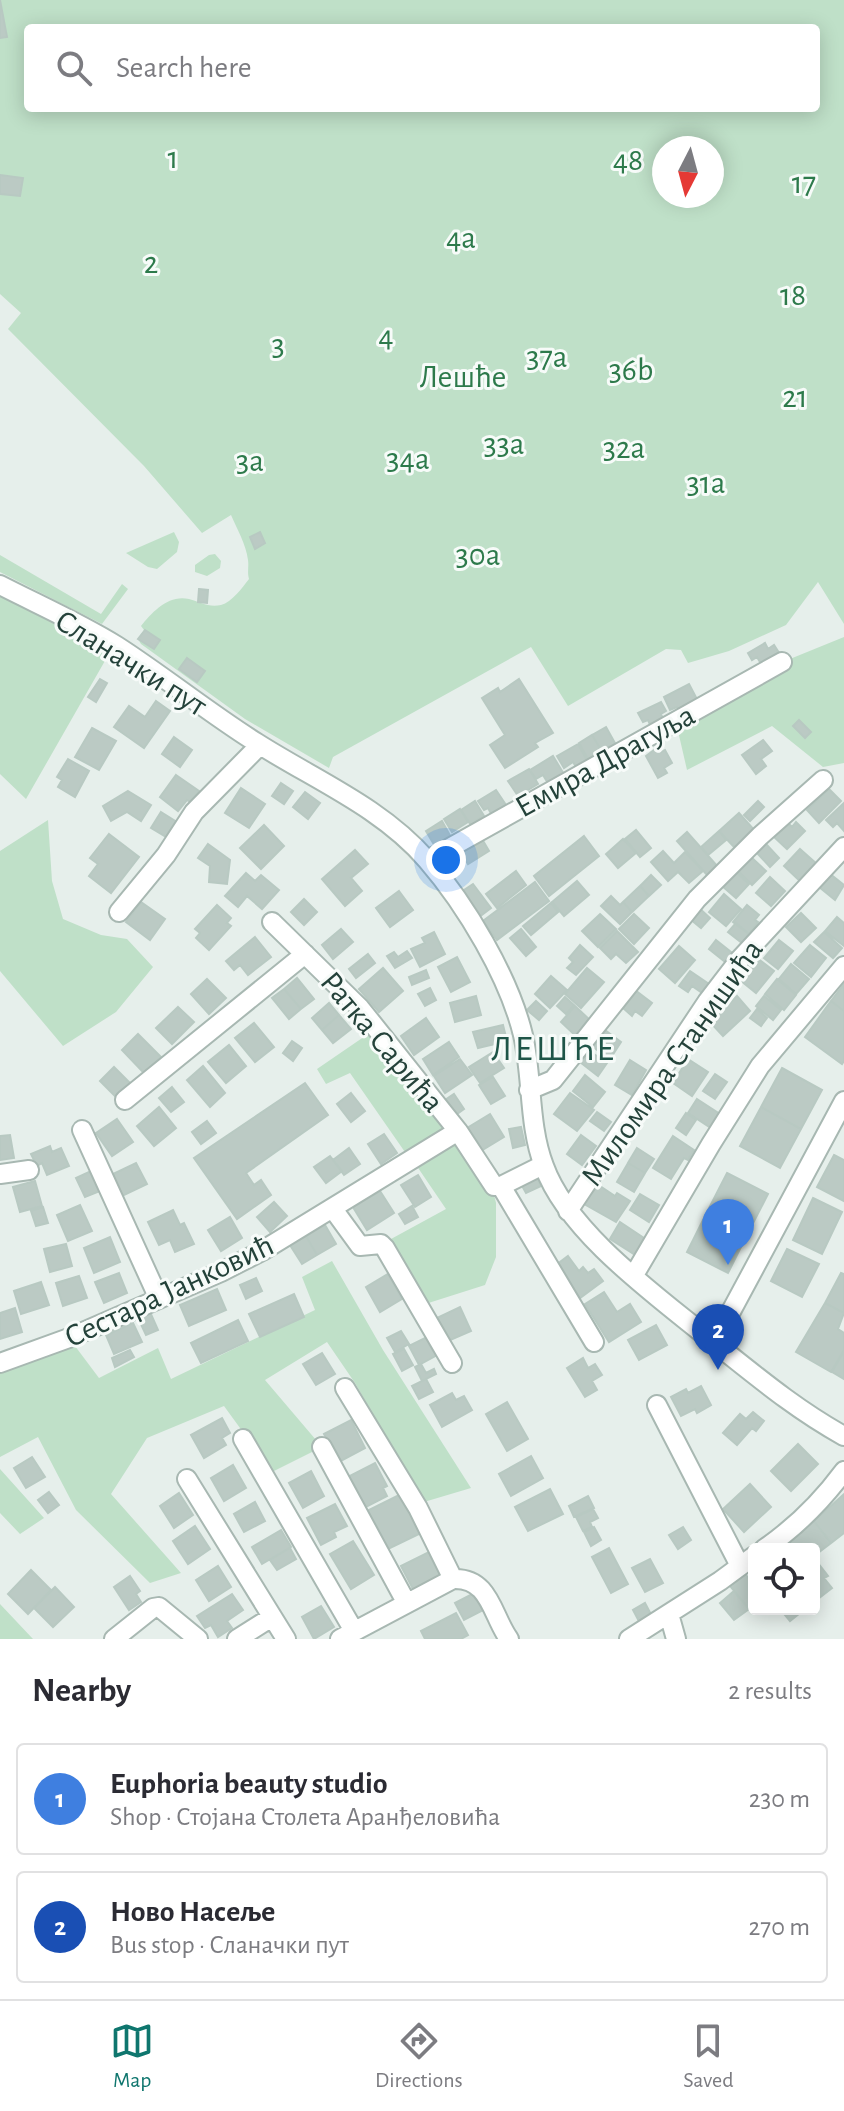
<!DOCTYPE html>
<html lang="en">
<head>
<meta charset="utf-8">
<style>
	:root { --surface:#fff; --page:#f7f7f7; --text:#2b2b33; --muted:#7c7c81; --line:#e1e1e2; --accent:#0f766e }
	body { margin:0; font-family:"Alegreya Sans",sans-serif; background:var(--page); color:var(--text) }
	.controls { position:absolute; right:24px; bottom:24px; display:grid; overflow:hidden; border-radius:8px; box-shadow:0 4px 20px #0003 }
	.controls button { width:72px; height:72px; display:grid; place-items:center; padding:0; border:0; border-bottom:2px solid var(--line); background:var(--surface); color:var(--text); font:40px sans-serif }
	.compass { position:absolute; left:652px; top:136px; width:72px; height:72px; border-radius:50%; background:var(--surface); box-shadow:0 4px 20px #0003; rotate:186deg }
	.you { position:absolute; left:446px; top:860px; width:28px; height:28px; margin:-20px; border:6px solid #fff; border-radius:50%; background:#1a73e8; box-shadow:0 0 0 12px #1a73e833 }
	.badge { display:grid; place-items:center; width:52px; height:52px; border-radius:50%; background:var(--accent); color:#fff; font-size:26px; font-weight:700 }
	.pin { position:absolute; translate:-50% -66px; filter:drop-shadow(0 2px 4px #0008) }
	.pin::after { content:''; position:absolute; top:42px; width:28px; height:24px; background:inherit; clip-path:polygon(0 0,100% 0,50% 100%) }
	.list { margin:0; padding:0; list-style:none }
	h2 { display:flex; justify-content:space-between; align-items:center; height:104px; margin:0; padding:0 32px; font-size:34px }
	h2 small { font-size:26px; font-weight:400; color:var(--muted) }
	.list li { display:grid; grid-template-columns:52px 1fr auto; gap:24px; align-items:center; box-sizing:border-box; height:112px; margin:0 16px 16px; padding:0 16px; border:2px solid var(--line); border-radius:8px }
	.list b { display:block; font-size:30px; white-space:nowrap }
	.list p { margin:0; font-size:26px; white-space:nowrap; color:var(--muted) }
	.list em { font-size:26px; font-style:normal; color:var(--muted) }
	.icon { flex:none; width:44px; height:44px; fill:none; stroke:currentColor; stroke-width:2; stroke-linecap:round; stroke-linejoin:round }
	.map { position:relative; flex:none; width:844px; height:1639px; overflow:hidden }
	.search { position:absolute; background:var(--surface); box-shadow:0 4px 20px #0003; left:24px; right:24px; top:24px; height:88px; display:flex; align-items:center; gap:20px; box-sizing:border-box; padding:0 28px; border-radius:8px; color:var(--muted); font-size:30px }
	.sheet { height:360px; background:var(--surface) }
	nav { display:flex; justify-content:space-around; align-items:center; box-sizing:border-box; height:112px; border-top:2px solid var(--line); background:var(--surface); font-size:22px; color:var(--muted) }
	nav a { display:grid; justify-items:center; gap:4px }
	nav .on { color:var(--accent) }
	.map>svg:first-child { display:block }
	.green { fill:#bfe0c8; fill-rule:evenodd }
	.building { fill:#bbcac4; stroke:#b8c9c2; stroke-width:2 }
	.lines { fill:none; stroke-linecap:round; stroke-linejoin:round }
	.minor-casing { stroke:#a8b8b2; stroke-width:22 }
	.minor { stroke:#fff; stroke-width:18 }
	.labels { text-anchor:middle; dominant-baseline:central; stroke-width:6; stroke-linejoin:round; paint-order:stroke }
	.park-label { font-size:32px; fill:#2d7a4b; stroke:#f7fbf9 }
	.street-label { font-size:32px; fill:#24423a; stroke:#f7fbf9 }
	.quarter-label { font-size:36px; letter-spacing:2px; fill:#1f5548; stroke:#f7fbf9 }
</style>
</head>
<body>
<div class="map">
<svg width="844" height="1639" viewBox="0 0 844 1639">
	<rect width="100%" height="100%" fill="#e6efeb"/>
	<path class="green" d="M0,0H844V624L818,582L786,625L729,651L688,663L681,650L666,649L568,706L531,647L333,757L329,768L245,719L141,644L138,639L144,630L141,626C152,612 169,594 189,599C200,602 209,608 221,605C232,602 242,588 249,579C247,572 249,567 248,560C246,544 237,529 231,515L202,533L144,466L8,329L21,313L0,294ZM28,28H816V108H28ZM664,148H712V196H664Z
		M174,532L179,542L177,552L157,569L148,567L126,553Z
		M215,554L221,561L220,568L207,576L195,572V565L209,555Z
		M0,555L101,614L122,584L128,589L102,624L0,572Z
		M0,585L114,645L26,799L0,774Z
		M844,637V763L823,767L772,726L687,770L678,731L724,693L785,661Z
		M48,820L52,881L63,919L101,935L127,939L153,967L116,1012L63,1046L0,971V851Z
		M371,1032L447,1129L407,1155L350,1073L326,1084L317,1069Z
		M458,1131L491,1182L496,1203V1257L485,1285L419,1306L385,1248L391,1239L446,1209L412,1159Z
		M332,1261L383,1350L471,1488L424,1502L355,1383L327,1342L265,1380L322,1447L272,1472L224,1406L147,1438L111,1494L181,1573L150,1583L76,1510L38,1437L0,1457V1363L69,1338L99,1378L158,1348L171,1379L315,1310L302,1277Z
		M0,1469L44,1518L20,1534L0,1513Z
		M0,1604L33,1639H0Z"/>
	<path class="building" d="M0,0L7,37L0,38Z
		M0,175L23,178L20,196L0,194Z
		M260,532L265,543L255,549L250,537Z
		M199,589L208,590L207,603L198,602Z
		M145,630L160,640L154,649L138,639Z
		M765,643L768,649L774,645L781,656L763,667L757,657L752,660L748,653Z
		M187,658L205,671L197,682L179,669Z
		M100,679L107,683L96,702L88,697Z
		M519,679L553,733L535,743L538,747L505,768L490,745L505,735L482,698L498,688L500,692Z
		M689,684L699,703L681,713L677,707L670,710L664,697Z
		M156,701L170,711L144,748L114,727L129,706L145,717Z
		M661,702L666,711L661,714L663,719L650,725L648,720L643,722L638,713Z
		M799,720L811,732L805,738L793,726Z
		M606,727L616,745L603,753L592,735Z
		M92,728L116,741L99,770L75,757Z
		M592,735L603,753L589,761L579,743Z
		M174,737L192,750L180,767L162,754Z
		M763,740L772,751L761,759L766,766L756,774L742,755Z
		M578,744L590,766L579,772L573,762L564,768L557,756Z
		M658,747L661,752L665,750L672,763L664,768L667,773L658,778L646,756Z
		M553,756L565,776L549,785L543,775L536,779L530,770Z
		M68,759L89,771L75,797L58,787L62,780L57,777Z
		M529,769L538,784L518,796L508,781Z
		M176,775L199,791L191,802L187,800L178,811L160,797Z
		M281,783L293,791L284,804L272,796Z
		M241,788L265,804L249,828L225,813Z
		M829,789L841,801L819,823L807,810Z
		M496,790L508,808L493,817L488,808L484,810L478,801Z
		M128,791L151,805L141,821L127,812L111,821L103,806Z
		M305,792L320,803L308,819L293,807Z
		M475,801L484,816L477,820L481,826L474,830L461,810Z
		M758,801L764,807L750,821L744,815Z
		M844,803V831L837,823L833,827L826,820Z
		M460,809L468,822L452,832L444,819Z
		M161,812L177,822L168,838L151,828Z
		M739,813L755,831L736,849L719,831Z
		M442,821L452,839L436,848L426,831Z
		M787,822L792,827L796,822L805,831L787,849L773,836Z
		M264,825L284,846L261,869L240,848Z
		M636,830L651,848L640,857L625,839Z
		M719,831L726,840L708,855L701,847Z
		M687,832L718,867L708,876L677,841Z
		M109,834L139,857L111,893L89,876L98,864L90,858Z
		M584,836L599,856L549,896L534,876Z
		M482,839L489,851L468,864L461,852Z
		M623,839L636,853L618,868L606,854Z
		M208,844L230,860L227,884L209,882L210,866L198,858Z
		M766,844L779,858L770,867L757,853Z
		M800,849L817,864L801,882L784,866Z
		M355,850L368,864L351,878L362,891L345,906L322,879Z
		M663,851L674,863L685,852L703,871L689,883L678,872L668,881L651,862Z
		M751,857L766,871L752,885L737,870Z
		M516,871L526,885L497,908L486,894Z
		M735,871L749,884L736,898L722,886Z
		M246,873L255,881L261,875L279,890L262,909L247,896L238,907L225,896Z
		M829,873L844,885L835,900L818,886Z
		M651,875L661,885L649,896L640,886Z
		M770,877L785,891L771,906L756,893Z
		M577,881L589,895L564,916L552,902Z
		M535,882L549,901L497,940L483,921Z
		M473,884L491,908L479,917L461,892Z
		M640,886L649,896L632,912L623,902Z
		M399,891L413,910L390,927L376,908Z
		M724,894L741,909L726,926L709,912Z
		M611,896L620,905L623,902L632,912L620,924L601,906Z
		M304,899L317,912L304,925L291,912Z
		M141,902L165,919L150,940L126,922Z
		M551,903L558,912L531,935L523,926Z
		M217,905L231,918L227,923L231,926L209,950L196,938L200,933L195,929Z
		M747,905L759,915L755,920L758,922L749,934L733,922Z
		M698,907L710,918L701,928L689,918Z
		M801,913L816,928L801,942L786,927Z
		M600,914L616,929L598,947L582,931Z
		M634,914L649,928L634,944L619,929Z
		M837,917L844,923V946L825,931Z
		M736,923L749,934L742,943L728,932Z
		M341,929L353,942L333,959L322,945Z
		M521,929L536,947L526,956L510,938Z
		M617,931L638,952L626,963L616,954L611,959L600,948Z
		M434,932L445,954L420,967L411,949L425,943L422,938Z
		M824,932L842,948L833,958L814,942Z
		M255,937L271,957L248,975L240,965L234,970L226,961Z
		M716,940L736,956L729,965L709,949Z
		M779,940L793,951L778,969L764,958Z
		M580,945L593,957L576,975L567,968L573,962L569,958Z
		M810,945L826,958L811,977L794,963Z
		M679,946L695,960L675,983L659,969Z
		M407,951L412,958L395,968L387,956L394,952L398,957Z
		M368,954L375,963L356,978L349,969Z
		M457,957L470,982L451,992L438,967Z
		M757,958L774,971L756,993L740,980Z
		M791,964L809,979L796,994L779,979Z
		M383,968L403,991L379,1012L359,989Z
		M587,968L604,982L581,1008L565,994Z
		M426,970L429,978L412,985L409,977Z
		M690,971L709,984L702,993L692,986L688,992L679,986Z
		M551,976L567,990L550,1008L535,994Z
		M297,978L314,999L301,1009L284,989Z
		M207,979L226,998L209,1014L191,994Z
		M777,979L796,995L784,1010L765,994Z
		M844,984V1011L831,1001Z
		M430,988L436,1000L425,1006L418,994Z
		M284,989L301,1009L289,1019L272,998Z
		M635,990L652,1003L642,1016L635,1011L632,1016L622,1007Z
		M476,996L481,1015L455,1022L450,1003Z
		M737,996L750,1011L723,1036L710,1022Z
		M764,996L781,1010L773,1020L756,1006Z
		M565,997L574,1005L566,1014L557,1006Z
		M536,1001L547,1011L539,1020L527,1010Z
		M831,1001L844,1011V1061L842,1064L805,1037Z
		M329,1003L339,1015L322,1030L312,1018Z
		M575,1006L592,1022L578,1038L561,1022Z
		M178,1007L194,1022L172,1044L156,1028Z
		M757,1009L767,1018L761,1026L750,1018Z
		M339,1015L351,1029L333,1043L322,1030Z
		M426,1018L439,1037L414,1055L401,1036Z
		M254,1023L274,1047L255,1062L235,1038Z
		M503,1025L506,1037L494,1040L495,1044L478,1048L473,1032Z
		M605,1030L621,1042L610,1059L593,1047Z
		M138,1034L161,1057L144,1073L122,1050Z
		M292,1041L302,1048L293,1061L283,1053Z
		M449,1042L459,1057L433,1075L423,1059Z
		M229,1045L246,1066L226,1083L208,1062Z
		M588,1050L607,1063L598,1076L580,1062Z
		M493,1052L504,1068L480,1083L469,1067Z
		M460,1059L472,1075L445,1093L434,1076Z
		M688,1059L708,1072L692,1096L673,1083Z
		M630,1060L646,1070L632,1095L615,1085Z
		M203,1066L225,1093L210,1107L187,1080Z
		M114,1067L130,1083L116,1097L100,1081Z
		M782,1068L822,1090L801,1129L761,1107Z
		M715,1074L727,1082L715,1099L703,1091Z
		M585,1075L605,1092L593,1107L573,1091Z
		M493,1077L505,1096L491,1104L479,1085Z
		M305,1083L328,1115L246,1173L254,1185L261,1180L271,1195L237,1219L194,1158Z
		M172,1087L184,1102L171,1112L159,1098Z
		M351,1093L365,1111L351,1122L337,1104Z
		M570,1093L594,1110L577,1131L554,1114Z
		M454,1094L464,1109L450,1119L439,1104Z
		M697,1099L720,1114L711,1128L688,1113Z
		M159,1107L176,1128L154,1146L137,1126Z
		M761,1107L801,1129L780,1168L740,1146Z
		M597,1112L611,1122L604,1131L590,1121Z
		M686,1113L696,1120L686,1135L676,1128Z
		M490,1114L504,1137L481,1151L467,1128Z
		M117,1119L133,1142L112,1156L96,1133Z
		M207,1121L216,1133L201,1144L192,1132Z
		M521,1127L525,1145L513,1148L509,1129Z
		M384,1134L397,1153L381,1164L368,1144Z
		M10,1135L14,1158L0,1160V1136Z
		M581,1135L596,1146L582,1165L567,1154Z
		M673,1136L694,1150L688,1160L684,1158L671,1179L653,1168Z
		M50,1146L52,1152L61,1148L69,1166L47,1175L42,1163L37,1166L31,1154Z
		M349,1148L360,1164L344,1175L333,1160Z
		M637,1148L654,1159L645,1173L628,1163Z
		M834,1155L844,1160V1201L817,1187Z
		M330,1156L342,1171L326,1183L314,1167Z
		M136,1163L147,1184L122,1196L111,1175Z
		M628,1163L645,1173L634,1192L617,1182Z
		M91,1171L100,1191L85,1197L76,1178Z
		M727,1173L768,1194L748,1233L707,1212Z
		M418,1175L431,1197L415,1207L401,1185Z
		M536,1176L541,1186L526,1193L521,1184Z
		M35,1181L42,1206L20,1212L13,1187Z
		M597,1184L615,1196L617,1193L630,1201L616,1222L584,1204Z
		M380,1191L394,1213L367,1230L353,1207Z
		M640,1194L659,1205L649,1222L630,1210Z
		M813,1198L842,1212L822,1254L793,1240Z
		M274,1202L287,1216L270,1232L257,1217Z
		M80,1205L92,1231L68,1241L57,1215Z
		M412,1206L418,1217L405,1224L399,1214Z
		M43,1207L48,1223L36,1226L31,1211Z
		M173,1210L180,1225L184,1223L194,1244L175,1252L170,1240L159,1245L148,1222Z
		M707,1212L748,1233L728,1273L687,1252Z
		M230,1217L242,1238L221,1251L208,1230Z
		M620,1222L647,1240L637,1256L610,1239Z
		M325,1225L336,1244L317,1255L306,1236Z
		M306,1236L317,1255L302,1264L290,1245Z
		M110,1237L120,1262L94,1273L84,1248Z
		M66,1244L72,1266L50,1272L44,1249Z
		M787,1249L819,1264L802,1297L771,1281Z
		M568,1256L579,1271L583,1267L588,1273L594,1269L603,1281L580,1298L556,1265Z
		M119,1273L127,1293L104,1303L95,1282Z
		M841,1273L844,1274V1313L825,1303Z
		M388,1274L402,1299L380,1312L366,1287Z
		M79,1276L87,1298L63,1306L56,1283Z
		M256,1278L262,1291L246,1299L240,1285Z
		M41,1282L49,1305L21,1314L14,1291Z
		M217,1289L226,1310L189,1326L180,1305Z
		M604,1292L617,1312L630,1304L641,1322L609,1342L585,1304Z
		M294,1294L304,1317L260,1337L249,1314Z
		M825,1303L844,1313L838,1329L844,1333V1350L831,1372L796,1352Z
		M460,1307L471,1331L448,1341L437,1318Z
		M15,1308L22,1332L0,1339V1313Z
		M150,1312L158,1330L146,1335L138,1318Z
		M238,1320L248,1341L201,1363L191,1343Z
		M133,1323L142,1342L114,1354L106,1335Z
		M656,1325L667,1345L639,1360L628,1340Z
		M401,1331L409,1344L395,1352L387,1338Z
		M427,1337L437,1355L419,1365L409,1346Z
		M404,1349L413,1365L402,1371L393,1354Z
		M130,1350L134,1357L115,1367L112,1358Z
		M844,1351V1379L832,1372Z
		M322,1353L335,1374L316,1385L303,1364Z
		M583,1358L588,1368L595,1364L602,1375L592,1381L597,1390L585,1397L567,1368Z
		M421,1364L426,1373L434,1369L436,1374L422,1381L415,1367Z
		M426,1379L433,1392L419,1399L412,1386Z
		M701,1386L711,1405L697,1413L695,1409L681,1416L671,1397L686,1389L688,1393Z
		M452,1393L456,1400L464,1396L472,1410L442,1427L430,1405Z
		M507,1402L528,1439L507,1451L486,1414Z
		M753,1412L764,1421L756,1431L752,1428L737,1445L723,1433L740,1414L746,1419Z
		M222,1418L230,1433L222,1438L226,1445L204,1458L191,1435Z
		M351,1420L365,1448L339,1462L324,1434Z
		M798,1444L818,1464L791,1491L771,1471Z
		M531,1456L543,1478L511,1496L499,1474Z
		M32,1457L45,1477L26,1488L14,1468Z
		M375,1463L387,1486L383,1488L387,1496L362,1509L346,1478Z
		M233,1465L246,1488L224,1501L211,1478Z
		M311,1471L324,1496L303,1508L289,1483Z
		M750,1484L771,1507L744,1532L723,1509Z
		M550,1489L563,1514L528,1531L515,1507Z
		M49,1492L59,1505L48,1513L38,1500Z
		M179,1493L193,1515L174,1528L160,1506Z
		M403,1493L423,1532L384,1551L365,1512Z
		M844,1494V1533L831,1543L814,1521Z
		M588,1496L594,1508L574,1517L569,1506Z
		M255,1502L265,1521L244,1532L234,1514Z
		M335,1504L347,1526L334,1532L336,1537L321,1545L307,1518Z
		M593,1509L598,1518L590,1522L592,1527L583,1531L576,1517Z
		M814,1521L831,1543L814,1556V1549H788L784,1545Z
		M195,1526L210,1549L188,1564L173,1541Z
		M594,1527L601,1540L591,1546L584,1532Z
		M683,1527L691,1540L678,1549L669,1535Z
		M281,1530L291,1547L262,1564L252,1547Z
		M353,1541L374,1575L351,1589L330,1554Z
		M290,1548L296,1559L277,1570L270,1560Z
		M609,1548L628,1584L611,1593L592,1557Z
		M433,1550L446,1576L414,1591L401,1566Z
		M650,1559L663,1583L645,1592L632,1568Z
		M818,1563L828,1576L824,1578L832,1588L814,1602V1566Z
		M218,1566L231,1587L209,1601L196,1580Z
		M31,1570L51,1590L28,1614L8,1594Z
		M745,1574L754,1585V1604L749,1609L730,1586Z
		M130,1576L140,1591L136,1594L141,1602L129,1610L114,1587Z
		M55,1587L74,1607L53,1627L34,1608Z
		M734,1591L749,1609L734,1620L720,1603Z
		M476,1592L485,1609L464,1620L455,1603Z
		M232,1594L243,1610L227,1621L232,1628L218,1637L211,1625L205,1628L197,1616Z
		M645,1603L654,1620L642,1627L633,1610Z
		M321,1606L334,1627L314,1639L302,1617Z
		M776,1609H805L790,1621L781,1610L778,1612Z
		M456,1613L468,1635L461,1639H425L421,1631Z"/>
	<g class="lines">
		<defs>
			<path id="minor" d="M0,585C39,605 80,623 117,646C165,677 209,713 257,743C315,780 381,807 427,860C466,905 509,977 523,1035C533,1078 528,1124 544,1166C568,1233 657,1296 712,1341C755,1375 795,1409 844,1436
				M428,860L782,662
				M119,912L166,855L194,812L260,745
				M272,922L360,1008L458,1131L494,1186H501L543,1165
				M529,1090L553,1080L697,899L760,836L823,780
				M125,1100L305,954
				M82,1130L159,1299
				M0,1174L29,1170
				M501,1186L594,1342
				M333,1209L360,1246L381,1244L385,1248L452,1363
				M568,1211L707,1002L740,959L844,847
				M634,1275L711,1144L760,1066L844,966
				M714,1343L844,1101
				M0,1363L69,1338L221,1272L262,1251L458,1131
				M345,1388L418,1508L453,1579
				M657,1405L740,1566
				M243,1439L354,1631
				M322,1447L406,1602
				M187,1479L286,1639
				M764,1549C796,1527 821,1502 844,1471
				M669,1614L676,1639
				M114,1639L153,1608L159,1607L198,1639
				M237,1639L272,1617
				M340,1639L453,1579C490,1577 492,1616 509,1639
				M629,1639L720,1581L754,1556"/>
		</defs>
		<use href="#minor" class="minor-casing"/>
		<use href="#minor" class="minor"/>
	</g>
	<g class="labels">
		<g class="park-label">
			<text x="173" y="158">1</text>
			<text x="628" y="160">48</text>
			<text x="804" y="183">17</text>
			<text x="461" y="238">4a</text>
			<text x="151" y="263">2</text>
			<text x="793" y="295">18</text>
			<text x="386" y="336">4</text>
			<text x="278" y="345">3</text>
			<text x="547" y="357">37a</text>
			<text x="631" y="370">36b</text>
			<text x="463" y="377">Лешће</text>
			<text x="795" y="397">21</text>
			<text x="504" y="444">33a</text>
			<text x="624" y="448">32a</text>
			<text x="408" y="459">34a</text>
			<text x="250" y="461">3a</text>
			<text x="706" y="483">31a</text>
			<text x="478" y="555">30a</text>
		</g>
		<g class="street-label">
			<text transform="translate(131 663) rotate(32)">Сланачки пут</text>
			<text transform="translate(605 761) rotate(-29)">Емира Драгуља</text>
			<text transform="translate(382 1042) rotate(50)">Ратка Сарића</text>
			<text transform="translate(672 1063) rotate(-55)">Миломира Станишића</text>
			<text transform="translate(169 1291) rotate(-25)">Сестара Јанковић</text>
		</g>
		<g class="quarter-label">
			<text x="554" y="1049">ЛЕШЋЕ</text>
		</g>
	</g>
</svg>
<div class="controls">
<button><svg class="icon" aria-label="locate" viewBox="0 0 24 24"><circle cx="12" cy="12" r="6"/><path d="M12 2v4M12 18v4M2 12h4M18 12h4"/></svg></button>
</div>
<svg class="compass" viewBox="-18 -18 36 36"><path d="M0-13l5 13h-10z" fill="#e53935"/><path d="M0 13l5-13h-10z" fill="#7c7c81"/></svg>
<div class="you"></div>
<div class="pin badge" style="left:728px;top:1265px;background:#3f7fe0">1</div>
<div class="pin badge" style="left:718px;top:1370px;background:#1a4fb4">2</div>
<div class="search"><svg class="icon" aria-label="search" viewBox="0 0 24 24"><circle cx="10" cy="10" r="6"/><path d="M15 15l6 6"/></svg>Search here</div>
</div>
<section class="sheet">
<h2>Nearby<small>2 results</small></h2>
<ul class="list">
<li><span class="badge" style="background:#3f7fe0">1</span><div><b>Euphoria beauty studio</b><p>Shop · Стојана Столета Аранђеловића</p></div><em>230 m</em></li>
<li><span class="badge" style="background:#1a4fb4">2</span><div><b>Ново Насеље</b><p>Bus stop · Сланачки пут</p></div><em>270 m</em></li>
</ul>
</section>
<nav>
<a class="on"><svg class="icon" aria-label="map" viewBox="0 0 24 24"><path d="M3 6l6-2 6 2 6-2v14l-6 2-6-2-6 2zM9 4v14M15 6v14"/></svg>Map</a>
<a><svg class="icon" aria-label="directions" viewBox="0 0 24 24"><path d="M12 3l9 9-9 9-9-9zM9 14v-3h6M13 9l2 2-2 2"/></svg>Directions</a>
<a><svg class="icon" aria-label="saved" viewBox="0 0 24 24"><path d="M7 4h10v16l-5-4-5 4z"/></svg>Saved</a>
</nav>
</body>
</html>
